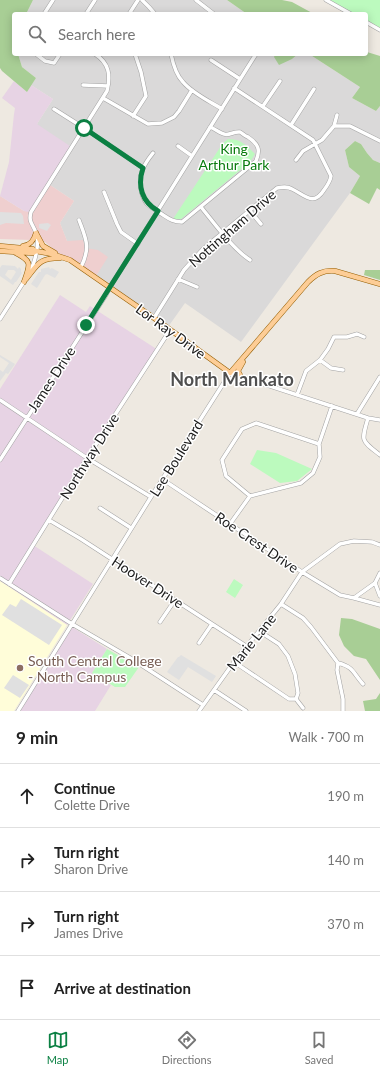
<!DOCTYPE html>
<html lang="en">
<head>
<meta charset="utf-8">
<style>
	:root { --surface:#fff; --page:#f6f6f6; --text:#222; --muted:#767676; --line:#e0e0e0; --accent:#0b8043 }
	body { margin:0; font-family:Lato,sans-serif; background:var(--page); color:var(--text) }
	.stop { position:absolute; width:12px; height:12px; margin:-9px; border:3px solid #0b8043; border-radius:50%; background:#fff }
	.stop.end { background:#0b8043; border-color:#fff; box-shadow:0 1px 4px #0008 }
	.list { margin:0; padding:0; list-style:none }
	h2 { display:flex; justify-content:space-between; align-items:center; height:52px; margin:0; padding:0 16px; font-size:17px }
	h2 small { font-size:13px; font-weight:400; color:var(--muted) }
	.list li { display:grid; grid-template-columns:26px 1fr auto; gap:12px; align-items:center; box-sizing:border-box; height:64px; padding:0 16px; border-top:1px solid var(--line) }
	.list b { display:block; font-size:15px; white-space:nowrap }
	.list p { margin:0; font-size:13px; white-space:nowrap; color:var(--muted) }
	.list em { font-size:13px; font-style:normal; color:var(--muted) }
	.icon { flex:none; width:22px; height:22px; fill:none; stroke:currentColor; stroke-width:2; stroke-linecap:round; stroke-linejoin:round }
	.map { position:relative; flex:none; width:380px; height:711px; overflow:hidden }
	.search { position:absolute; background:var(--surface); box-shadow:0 2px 10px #0003; left:12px; right:12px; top:12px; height:44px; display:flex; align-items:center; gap:10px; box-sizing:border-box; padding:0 14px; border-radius:4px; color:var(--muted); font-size:15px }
	.sheet { height:308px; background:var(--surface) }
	nav { display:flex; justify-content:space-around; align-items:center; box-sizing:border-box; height:56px; border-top:1px solid var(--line); background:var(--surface); font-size:11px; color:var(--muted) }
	nav a { display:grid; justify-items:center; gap:2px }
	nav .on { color:var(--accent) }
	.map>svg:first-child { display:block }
	.residential { fill:#dad9d9 }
	.commercial { fill:#efcfcf }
	.industrial { fill:#e7d3e4 }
	.education { fill:#fffdd9 }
	.forest { fill:#a8ce95 }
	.park { fill:#bcfabe }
	.parking { fill:#e0e0e0; fill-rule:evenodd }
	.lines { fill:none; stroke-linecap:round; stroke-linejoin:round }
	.minor-casing { stroke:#a3a3a3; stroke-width:4.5 }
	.major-casing { stroke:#945d00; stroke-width:5.5 }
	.minor { stroke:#fff; stroke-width:3.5 }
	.major { stroke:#fdcd96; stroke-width:4.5 }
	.route { stroke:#0b8043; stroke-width:5 }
	.education-dot { fill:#8d6e63; stroke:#fff; stroke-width:1.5 }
	.labels { text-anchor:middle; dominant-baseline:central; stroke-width:3; stroke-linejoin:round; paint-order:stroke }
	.park-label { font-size:14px; fill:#097b0e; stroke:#fff }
	.street-label { font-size:14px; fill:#1c1c1c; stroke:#fff }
	.education-label { font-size:14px; fill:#785e54; stroke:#fff; text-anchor:start }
	.district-label { font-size:18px; font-weight:bold; fill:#4f4f4f; stroke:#fff }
</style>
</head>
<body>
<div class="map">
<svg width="380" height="711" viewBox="0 0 380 711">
	<rect width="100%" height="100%" fill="#eee9e1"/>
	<path class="residential" d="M33,0H227L247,14H26Z
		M18,54H275L274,57L292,59L298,54H309L360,87L352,98L376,111L380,106V163L373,160L367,153L361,144L355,141L345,150L349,167L360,176L350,193L241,342L185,303L168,327L96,276L107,257L67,241L60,223L74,201L50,185L37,124L53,99L31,85L36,78L22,67Z"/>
	<path class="commercial" d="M50,185L74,201L60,223L67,241L83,240L85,248L98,250L108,257L96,276L78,262L58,253L45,242L32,240L0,239V196L24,211Z"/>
	<path class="industrial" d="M14,81L27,92L31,85L53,99L37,124L73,148L32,213L24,211L0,196L9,162L14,114L15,108L2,98Z
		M60,295L86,312L90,306L158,350L33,545L93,584L67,625L0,581V389Z
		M72,627L107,649L92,673L111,685L95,711H20Z"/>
	<path class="education" d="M0,581L67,625L14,711H0Z"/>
	<path class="forest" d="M0,0H33L26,14H14V54H18L22,67L36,78L27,92L2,71L0,68Z
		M227,0H282L292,2L314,14H247Z
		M366,49L367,52L380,56V106L376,111L352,98L360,87L309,54H366Z
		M275,54H298L292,59L279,65L274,57Z
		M355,141L361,144L367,153L373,160L380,163V190L377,188L369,204L350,193L360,176L349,167L345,150Z
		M365,270H380V280L364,275Z
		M341,618L352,619L380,629V680L366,659L354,656L344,646L339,635Z
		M380,693V711H365L363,701L376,699Z"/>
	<path class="park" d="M326,0H380V30L366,22V14H351Z
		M228,139C241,139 246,145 255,154L250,162L181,219H173L223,143Z
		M257,450L276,453L312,469L297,481L280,483L250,464Z
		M234,579L243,585L235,598L226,592Z
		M107,649L139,667L125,687H115L92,673Z"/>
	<path class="parking" d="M0,212L21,213L23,216L24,224L6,223L0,225Z
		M48,223L51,225L47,231L39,228V224Z
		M2,265L15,266L18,269L19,267L21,269V272L22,273L16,282H15L13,285L0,276V268ZM8,270H14L16,272L11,280L5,275Z
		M49,267L50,269L52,268L59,272L55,278L47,274L45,275L37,288L31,284L39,272H41V269Z
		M0,355L15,364L8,374L6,373L0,381V370L3,372L9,363L0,357Z
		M21,599L62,625L49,645L2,615L10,604L16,607Z
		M181,655L216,676L212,682L188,667L179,680L167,672L178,657H179Z
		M13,675L29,685L20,698L4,688Z"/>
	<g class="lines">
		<defs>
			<path id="minor" d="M142,0L149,7L155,14
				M196,0L214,14
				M326,0L351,14
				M44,14L53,0
				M86,14L95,0
				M129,14L138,0
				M366,22L380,30
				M36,54L45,61L54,63L60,54
				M171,54C173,64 176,75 183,82C192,93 209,101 222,109
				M211,60L240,79
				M83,85L108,86
				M103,98L148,124L162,123L174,117L179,111L192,90
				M263,106L280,81
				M54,109L84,128L143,168
				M133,116L146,96L141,72L135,54
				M291,125L314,89
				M334,126L337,115
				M178,146L192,156
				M153,153C149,158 145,163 143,169C138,179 140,195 147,204C151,208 156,210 160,213C168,218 172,222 182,222L256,161C261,149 258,144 248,137C245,136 242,133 240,132C234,131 229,136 224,134C220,133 215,129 210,127
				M296,160L303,151L322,140L334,126H350L380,141
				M104,192L117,224L121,232L138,244
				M201,207C214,223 233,249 250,260
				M250,211L261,224
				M79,220C86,239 91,247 81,267
				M30,271C35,263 40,242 36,233C33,224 28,222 31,212L107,91C111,75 109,63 95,54
				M178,279L197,287
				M154,318L184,270L203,249L277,188C282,187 287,186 292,189C305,195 313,207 324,190C327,186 330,182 331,176L313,140L234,88
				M0,319L25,280
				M320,360L331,368L343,370
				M297,395L306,371L320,360L328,349L334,337H347L357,334L364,337
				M0,400L87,458L151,497
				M357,414L380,377
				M368,418C361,442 361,440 380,455
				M0,460L106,295L110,287L256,54
				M162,479L302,572L340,595L354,598L375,583L380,573
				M250,496L226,476L222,460L242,429L256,423L319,444
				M100,508L131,528
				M49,520L81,539L246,646
				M230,524L250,496L301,483L313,473L320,457L319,444L332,406
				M0,578L72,624L132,659L203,705
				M375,583L380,596
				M9,584L87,458L170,330
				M354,598L380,605
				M281,604L303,618L311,627L338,663L337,670L343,699V711
				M160,622L175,600
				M199,643L212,624
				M234,662L289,699H296L298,693L295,674L288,656L279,644L259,631
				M338,663C354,667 353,673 363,684
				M214,690L246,711
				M296,699L303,708
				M18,711L151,497L230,373L368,418L380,420
				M199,711L234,662L281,604L302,572L340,544L354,541L372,542L380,545"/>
			<path id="major" d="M36,233L43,246L55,253
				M0,246L33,249L36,251L52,254L70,260L154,318L230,373L308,282C316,274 323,270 335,271L380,284
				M23,246C31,245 34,240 36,233
				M0,251L33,253L36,251
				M14,252C32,261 31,263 24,282
				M26,279C38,264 39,258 60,258
				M241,377L238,371L243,362"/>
		</defs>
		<use href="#minor" class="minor-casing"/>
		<use href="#major" class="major-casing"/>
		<use href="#minor" class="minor"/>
		<use href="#major" class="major"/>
	</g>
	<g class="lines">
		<path class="route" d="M84,128L143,168C137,186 142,202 158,211L86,325"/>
	</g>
	<circle class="education-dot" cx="20" cy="668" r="4"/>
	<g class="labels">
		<g class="park-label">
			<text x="234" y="148">King<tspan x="234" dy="16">Arthur Park</tspan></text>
		</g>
		<g class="street-label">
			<text transform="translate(232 228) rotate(-41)">Nottingham Drive</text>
			<text transform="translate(171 331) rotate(36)">Lor Ray Drive</text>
			<text transform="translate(51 379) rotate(-57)">James Drive</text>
			<text transform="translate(89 456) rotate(-58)">Northway Drive</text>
			<text transform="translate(176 458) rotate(-58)">Lee Boulevard</text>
			<text transform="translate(257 542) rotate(34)">Roe Crest Drive</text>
			<text transform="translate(148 582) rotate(33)">Hoover Drive</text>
			<text transform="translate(251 642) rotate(-51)">Marie Lane</text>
		</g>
		<g class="education-label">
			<text x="28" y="660">South Central College<tspan x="28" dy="16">- North Campus</tspan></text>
		</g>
		<g class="district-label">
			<text x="232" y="379">North Mankato</text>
		</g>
	</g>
</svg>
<div class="stop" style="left:84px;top:128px"></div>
<div class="stop end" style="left:86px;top:325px"></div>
<div class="search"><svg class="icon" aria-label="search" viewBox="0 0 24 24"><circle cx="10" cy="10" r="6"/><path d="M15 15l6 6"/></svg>Search here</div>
</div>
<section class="sheet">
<h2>9 min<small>Walk · 700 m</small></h2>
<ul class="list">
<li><svg class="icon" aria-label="ahead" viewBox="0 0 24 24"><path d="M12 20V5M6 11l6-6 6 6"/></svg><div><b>Continue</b><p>Colette Drive</p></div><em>190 m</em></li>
<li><svg class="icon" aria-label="right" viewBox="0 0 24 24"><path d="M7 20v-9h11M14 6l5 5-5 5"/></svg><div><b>Turn right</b><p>Sharon Drive</p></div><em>140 m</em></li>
<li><svg class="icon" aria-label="right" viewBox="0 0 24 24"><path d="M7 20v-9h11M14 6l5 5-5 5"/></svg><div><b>Turn right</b><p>James Drive</p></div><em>370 m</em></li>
<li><svg class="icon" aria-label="arrive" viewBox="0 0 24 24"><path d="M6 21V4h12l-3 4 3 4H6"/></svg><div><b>Arrive at destination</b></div></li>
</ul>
</section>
<nav>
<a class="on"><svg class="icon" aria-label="map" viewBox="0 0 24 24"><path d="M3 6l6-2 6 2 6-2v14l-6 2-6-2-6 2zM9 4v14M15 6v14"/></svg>Map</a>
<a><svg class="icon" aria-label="directions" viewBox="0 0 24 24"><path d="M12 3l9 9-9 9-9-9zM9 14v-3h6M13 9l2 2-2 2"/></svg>Directions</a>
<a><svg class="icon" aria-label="saved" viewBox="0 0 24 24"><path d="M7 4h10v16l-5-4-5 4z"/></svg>Saved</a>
</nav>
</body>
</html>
